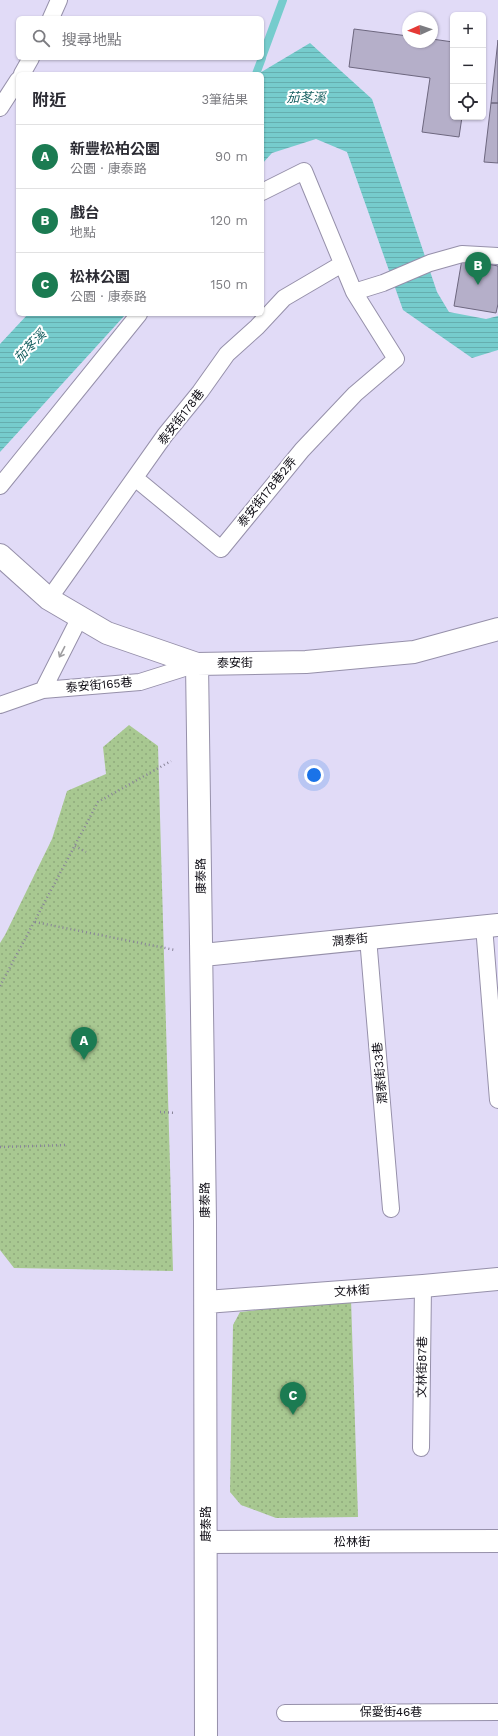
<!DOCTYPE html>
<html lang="zh-TW">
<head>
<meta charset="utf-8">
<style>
	:root { --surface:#fff; --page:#f2f2f3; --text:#2b2b33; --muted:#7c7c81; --line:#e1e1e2; --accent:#1b7b52 }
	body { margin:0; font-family:"Work Sans","Noto Sans TC",sans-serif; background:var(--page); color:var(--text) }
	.controls { position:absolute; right:12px; top:12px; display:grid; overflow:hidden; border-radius:6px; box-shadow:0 1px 3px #0004 }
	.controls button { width:36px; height:36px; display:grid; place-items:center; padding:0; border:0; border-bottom:1px solid var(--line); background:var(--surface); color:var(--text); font:20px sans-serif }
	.compass { position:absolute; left:402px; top:12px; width:36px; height:36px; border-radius:50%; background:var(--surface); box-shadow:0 1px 3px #0004; rotate:267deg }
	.you { position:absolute; left:314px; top:775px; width:14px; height:14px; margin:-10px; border:3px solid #fff; border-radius:50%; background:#1a73e8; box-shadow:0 0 0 6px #1a73e833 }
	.badge { display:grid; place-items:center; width:26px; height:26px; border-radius:50%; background:var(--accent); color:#fff; font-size:13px; font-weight:700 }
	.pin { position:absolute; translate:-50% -33px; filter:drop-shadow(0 1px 2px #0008) }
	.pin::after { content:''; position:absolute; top:21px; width:14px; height:12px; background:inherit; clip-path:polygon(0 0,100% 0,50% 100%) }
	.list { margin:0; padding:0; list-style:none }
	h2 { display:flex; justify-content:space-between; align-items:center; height:52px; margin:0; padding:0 16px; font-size:17px }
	h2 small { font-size:13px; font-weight:400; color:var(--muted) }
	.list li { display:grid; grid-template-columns:26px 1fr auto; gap:12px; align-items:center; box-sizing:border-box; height:64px; padding:0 16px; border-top:1px solid var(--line) }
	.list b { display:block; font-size:15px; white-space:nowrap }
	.list p { margin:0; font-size:13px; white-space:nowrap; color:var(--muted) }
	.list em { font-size:13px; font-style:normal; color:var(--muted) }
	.icon { flex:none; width:22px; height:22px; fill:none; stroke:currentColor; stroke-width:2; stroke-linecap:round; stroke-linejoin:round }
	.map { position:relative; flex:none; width:498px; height:1736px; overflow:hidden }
	.search { position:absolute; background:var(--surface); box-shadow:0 1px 3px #0004; left:16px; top:16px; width:248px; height:44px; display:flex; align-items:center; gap:10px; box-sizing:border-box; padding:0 14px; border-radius:6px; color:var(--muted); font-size:15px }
	.panel { position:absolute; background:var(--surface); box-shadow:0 1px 3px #0004; left:16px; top:72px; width:248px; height:244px; border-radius:6px }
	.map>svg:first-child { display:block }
	.park { fill:url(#park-dots) }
	.water { fill:url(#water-rules) }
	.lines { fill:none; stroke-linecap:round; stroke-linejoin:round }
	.stream { stroke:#76cccd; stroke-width:8 }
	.building { fill:#b5afc9; stroke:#6d677f }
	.lane-casing { stroke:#9690aa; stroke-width:18 }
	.street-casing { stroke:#9690aa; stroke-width:24 }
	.path { stroke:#888498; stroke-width:2.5; stroke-dasharray:1 3; stroke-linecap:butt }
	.lane { stroke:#fff; stroke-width:16 }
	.street { stroke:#fff; stroke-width:22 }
	.oneway { stroke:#9e9da0 }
	.labels { text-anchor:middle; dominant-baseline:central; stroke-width:4; stroke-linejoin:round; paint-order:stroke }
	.street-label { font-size:12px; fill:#0c0a12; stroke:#fff }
	.water-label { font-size:13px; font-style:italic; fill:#165f60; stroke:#fff }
</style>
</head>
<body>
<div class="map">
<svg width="498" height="1736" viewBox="0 0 498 1736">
	<defs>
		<pattern id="park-dots" width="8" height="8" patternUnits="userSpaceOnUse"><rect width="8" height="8" fill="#a8c891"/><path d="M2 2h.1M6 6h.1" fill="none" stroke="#8faa7c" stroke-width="1.8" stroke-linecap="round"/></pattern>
		<pattern id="water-rules" width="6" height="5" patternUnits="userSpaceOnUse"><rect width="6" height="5" fill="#76cccd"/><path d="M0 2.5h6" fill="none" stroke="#65aeaf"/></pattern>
	</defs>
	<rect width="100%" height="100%" fill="#e1dbf7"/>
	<path class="park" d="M129,725L158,746L173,1271L14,1268L0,1250V943L5,935L52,839L67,791L106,774L103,747Z
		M351,1299L358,1517L276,1518L241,1505L230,1492L233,1325L240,1312Z"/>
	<path class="water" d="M310,43L372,99L437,292L449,312L486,319L498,316V350L472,358L403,310L347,152L316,139L272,153L262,164V74H258Z
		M28,314H126L0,452V344Z"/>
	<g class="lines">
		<path class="stream" d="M262,57L283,0
			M256,74L262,58"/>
	</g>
	<path class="building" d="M354,29L408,36V42H432V39L453,42V117H462L459,137L422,132L430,78L349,67Z
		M498,40V103H491Z
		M491,103H498V163L484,162Z
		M462,259L498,266V304L496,313L454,306Z"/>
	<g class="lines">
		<defs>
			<path id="lane" d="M51,18L59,0
				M22,74L31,58
				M0,108L18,80
				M354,292L383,283L430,263L462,254L498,256
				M135,478L221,549L302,450L355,394L396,359L354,292L304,171L262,192
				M0,486L139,314
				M49,599L165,435L200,392L227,354L257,327L284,298L342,264
				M43,690L80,617
				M0,705L43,690L140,682L197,664
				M484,926L498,1100
				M368,938L391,1209
				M421,1448L423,1286
				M285,1713L498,1712"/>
			<path id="street" d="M0,555L49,599L107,633L197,664L306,662L414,652L498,629
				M197,664L205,1221L206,1736
				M203,955L498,925
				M206,1302L423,1286L498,1279
				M206,1542L498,1541"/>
		</defs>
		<use href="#lane" class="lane-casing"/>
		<use href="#street" class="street-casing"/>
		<path class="path" d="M75,846L86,852
			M35,922L175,950
			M0,986L98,802L171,761
			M160,1112L176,1113
			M0,1147L68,1145"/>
		<use href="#lane" class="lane"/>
		<use href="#street" class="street"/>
	</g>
	<defs><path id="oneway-shaft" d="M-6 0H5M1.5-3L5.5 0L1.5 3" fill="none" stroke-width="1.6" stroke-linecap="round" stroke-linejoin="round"/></defs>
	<use class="oneway" href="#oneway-shaft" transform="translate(62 652) rotate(117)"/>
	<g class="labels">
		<g class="street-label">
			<text transform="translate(181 417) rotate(-52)">泰安街178巷</text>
			<text transform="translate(267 492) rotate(-51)">泰安街178巷2弄</text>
			<text transform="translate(235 663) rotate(-1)">泰安街</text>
			<text transform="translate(99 685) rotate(-5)">泰安街165巷</text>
			<text transform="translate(201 876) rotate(-91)">康泰路</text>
			<text transform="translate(350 940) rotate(-6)">潤泰街</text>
			<text transform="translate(380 1073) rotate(-95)">潤泰街33巷</text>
			<text transform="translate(205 1200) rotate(-91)">康泰路</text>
			<text transform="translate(352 1291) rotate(-4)">文林街</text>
			<text transform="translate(422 1367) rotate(-89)">文林街87巷</text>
			<text transform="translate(206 1524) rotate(-90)">康泰路</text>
			<text x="352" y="1542">松林街</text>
			<text x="391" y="1712">保愛街46巷</text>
		</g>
		<g class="water-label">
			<text x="306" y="97">茄苳溪</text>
			<text transform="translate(30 346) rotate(-46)">茄苳溪</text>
		</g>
	</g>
</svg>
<div class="controls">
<button>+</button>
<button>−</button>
<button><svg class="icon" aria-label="locate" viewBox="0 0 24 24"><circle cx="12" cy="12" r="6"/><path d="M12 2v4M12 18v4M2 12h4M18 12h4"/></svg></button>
</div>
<svg class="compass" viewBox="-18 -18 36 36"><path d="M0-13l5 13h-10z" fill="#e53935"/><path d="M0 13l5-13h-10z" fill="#7c7c81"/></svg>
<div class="you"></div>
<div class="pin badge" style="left:84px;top:1060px">A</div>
<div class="pin badge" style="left:478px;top:285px">B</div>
<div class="pin badge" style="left:293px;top:1415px">C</div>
<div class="search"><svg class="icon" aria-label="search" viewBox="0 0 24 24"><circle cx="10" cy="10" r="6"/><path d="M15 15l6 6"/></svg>搜尋地點</div>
<section class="panel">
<h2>附近<small>3筆結果</small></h2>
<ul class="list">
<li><span class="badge">A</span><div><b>新豐松柏公園</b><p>公園 · 康泰路</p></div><em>90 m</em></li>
<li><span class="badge">B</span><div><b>戲台</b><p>地點</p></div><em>120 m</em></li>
<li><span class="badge">C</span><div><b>松林公園</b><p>公園 · 康泰路</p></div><em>150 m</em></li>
</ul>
</section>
</div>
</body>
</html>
